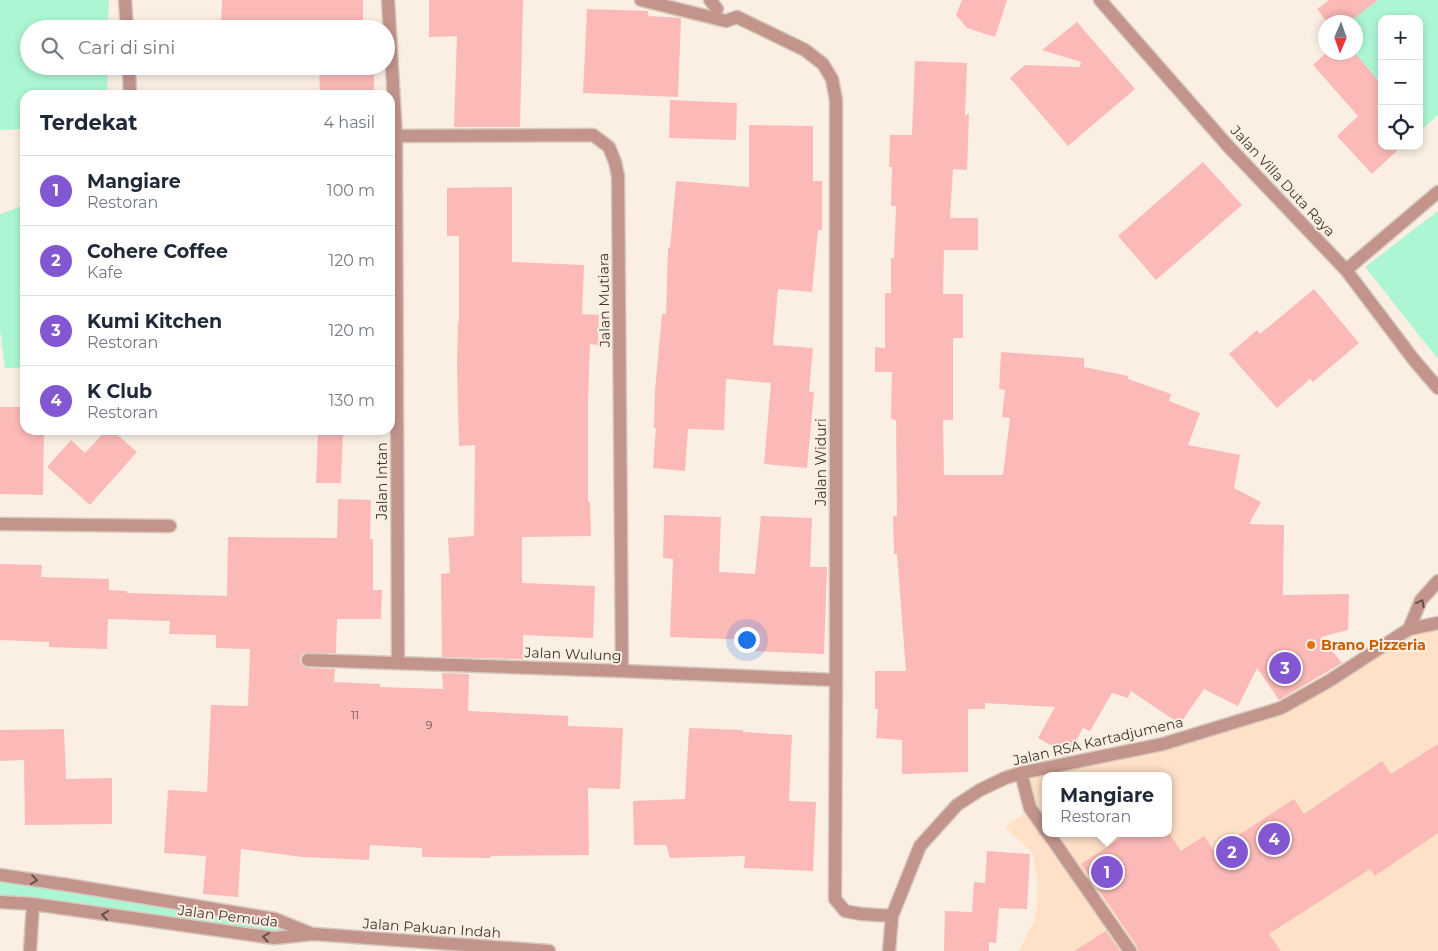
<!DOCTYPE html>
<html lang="id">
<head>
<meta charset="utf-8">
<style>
	:root { --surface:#fff; --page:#f6f6f7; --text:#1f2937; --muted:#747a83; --line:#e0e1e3; --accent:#8357d1 }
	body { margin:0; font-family:Montserrat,sans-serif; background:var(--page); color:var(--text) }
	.controls { position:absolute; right:15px; top:15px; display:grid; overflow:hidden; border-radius:10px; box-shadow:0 2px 8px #0003 }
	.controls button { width:45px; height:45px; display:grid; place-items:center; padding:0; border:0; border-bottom:1px solid var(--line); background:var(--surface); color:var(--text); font:25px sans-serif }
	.compass { position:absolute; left:1318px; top:15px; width:45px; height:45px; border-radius:50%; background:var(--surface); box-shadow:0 2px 8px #0003; rotate:182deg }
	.you { position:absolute; left:746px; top:639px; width:18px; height:18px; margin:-12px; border:4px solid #fff; border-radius:50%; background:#1a73e8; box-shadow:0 0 0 8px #1a73e833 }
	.badge { display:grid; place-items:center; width:32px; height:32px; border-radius:50%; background:var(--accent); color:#fff; font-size:16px; font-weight:700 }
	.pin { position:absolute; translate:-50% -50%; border:2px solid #fff; box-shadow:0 1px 5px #0006 }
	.popup { position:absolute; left:1042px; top:772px; width:130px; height:65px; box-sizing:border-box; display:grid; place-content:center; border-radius:10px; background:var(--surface); filter:drop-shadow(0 1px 4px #0005); font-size:16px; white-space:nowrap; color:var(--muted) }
	.popup b { font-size:19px; color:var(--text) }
	.popup::after { content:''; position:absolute; left:50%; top:100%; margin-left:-10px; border:10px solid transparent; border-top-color:var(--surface) }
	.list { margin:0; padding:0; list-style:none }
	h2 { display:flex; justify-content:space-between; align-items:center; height:65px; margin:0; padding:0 20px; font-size:21px }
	h2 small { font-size:16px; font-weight:400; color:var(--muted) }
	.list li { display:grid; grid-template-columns:32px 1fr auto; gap:15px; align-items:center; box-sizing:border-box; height:70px; padding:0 20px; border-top:1px solid var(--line) }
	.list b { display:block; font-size:19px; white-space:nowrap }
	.list p { margin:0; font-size:16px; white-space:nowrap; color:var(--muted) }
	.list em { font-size:16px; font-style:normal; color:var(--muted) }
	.icon { flex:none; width:28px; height:28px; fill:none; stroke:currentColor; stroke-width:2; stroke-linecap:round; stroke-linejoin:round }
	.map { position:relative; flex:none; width:1438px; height:951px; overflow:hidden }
	.search { position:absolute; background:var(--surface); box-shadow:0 2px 8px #0003; left:20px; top:20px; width:375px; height:55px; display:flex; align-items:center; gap:12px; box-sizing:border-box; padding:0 18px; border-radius:28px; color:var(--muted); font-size:19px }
	.panel { position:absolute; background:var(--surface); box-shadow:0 2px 8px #0003; left:20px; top:90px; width:375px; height:345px; border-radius:15px }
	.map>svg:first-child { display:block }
	.built { fill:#fee1c7; fill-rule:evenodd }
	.green { fill:#adf6d3 }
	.building { fill:#fbbab8 }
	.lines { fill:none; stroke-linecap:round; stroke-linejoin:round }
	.minor-casing { stroke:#d6cabf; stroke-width:15 }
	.minor { stroke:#c2948c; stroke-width:12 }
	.oneway { stroke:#685248 }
	.food-dot { fill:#e8710a; stroke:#fbefe4; stroke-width:2 }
	.labels { text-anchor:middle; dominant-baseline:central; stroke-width:4; stroke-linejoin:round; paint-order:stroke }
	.number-label { font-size:11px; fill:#70564e }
	.street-label { font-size:14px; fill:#41352b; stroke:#fbefe4 }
	.food-label { font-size:14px; font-weight:bold; fill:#c56008; stroke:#fbefe4; text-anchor:start }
</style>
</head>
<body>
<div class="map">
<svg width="1438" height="951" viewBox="0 0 1438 951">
	<rect width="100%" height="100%" fill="#fbefe4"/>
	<path class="built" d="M1438,623V951H1019L1035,919L1037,903V878L1032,853L1005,827L1030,808L1021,773L1054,767L1283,706L1409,629ZM1046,776H1168V833H1046Z"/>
	<path class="green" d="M0,0H109L108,29H29V66H108L107,95H25V129L0,130Z
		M1352,0H1438V115L1421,130L1419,128V19H1382V86L1353,53L1356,52V22H1327Z
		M25,205V368H5L0,329V214Z
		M1438,211V359L1365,267Z
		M0,876L275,919L314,934L274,938L0,902Z"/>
	<path class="building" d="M222,0H363V29H297L221,25Z
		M429,0H523L520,127H454L457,36L429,37Z
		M962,0H1007L995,37L967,28L956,15Z
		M1329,0H1378L1349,22H1327L1317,9Z
		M587,9L648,11V16L681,18L678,97L583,93Z
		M1077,22L1135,89L1068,146L1010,78L1025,65L1080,67L1081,62L1042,50Z
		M1327,52H1354L1382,85V146H1402L1372,174L1337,136L1358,116L1313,65Z
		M915,61L967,63L965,116L969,113L967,170L953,169L950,218H978V250H944L943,294H963V338H953V420H943L944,475H1003L1010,418L1002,417L1005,390L999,389L1001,352L1084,358V367L1128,376V379L1171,394L1169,401L1200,413L1188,445L1240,455L1234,488L1261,502L1249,524L1284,525L1283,595L1349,594L1348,630L1321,637L1342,663L1279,700L1257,668L1238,706L1204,689L1180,724L1131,691L1128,698L1112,693L1090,731L1083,728L1068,755L1038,738L1055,707L985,703V709H968V772L902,774V740L876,738L878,709H875V671H906L897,554H894L893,516H897L896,420L891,419L892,372H875V347L885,348V293H891V258H894L896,206H891L892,167H889L890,135H912Z
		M319,66H374V95H320Z
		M670,100L737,103L736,140L669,138Z
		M749,125L813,126V181H822V230H818L812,292L778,289L773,345L813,348L809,392H814L807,468L764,464L771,383L726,379L724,430L688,429L685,471L653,468L656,428H654L655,390L662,314H666L668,248H670L676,181L749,187Z
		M1203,162L1242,205L1156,280L1118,236Z
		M512,187V262L584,265L582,314L599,315L598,345L590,344L588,401V502H590L591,536L522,537V583L595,586L593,638L523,635V659L442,657L441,574L450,573L448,538L474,536L475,445L459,446L457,366L458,322H459V236H447V188Z
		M1314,289L1359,343L1313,382L1310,379L1277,408L1229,354L1257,330L1260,334Z
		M0,407H25V430H44L43,495L0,494Z
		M106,430H112L137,452L90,505L47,467L71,440L85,453Z
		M318,430H343L341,483H316Z
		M338,499L371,500L370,539H373V590H382L381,619H337L336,653H305L301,655L300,659L301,664L308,668L335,669L334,682L380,684V687L443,689L442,673L469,674L468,711L568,716V726L623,728L620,789L588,788L589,855L491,856L490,858L422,857V848L370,845L369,860L303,857L241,849L238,897L203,894L206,856L164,853L168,790L207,792L211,705L248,706L250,649L216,648V635L169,634L170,621L108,619L107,649L49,647V642L0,640V564L42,565L41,577L109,579V590L127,591V593L227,596L228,537L337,538Z
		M664,515L721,517L719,572L755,574L761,516L812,518L810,567H827L824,654L753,651V640L670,637L673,559L663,558Z
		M689,728L743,730V732L792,735L789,801L816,802L813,871L744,868L745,856L670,858L666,845H634L633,801L685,799Z
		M64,729L66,779L112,778V824L25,825L24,760L0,761V730Z
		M1438,744V833L1375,876L1370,869L1269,934L1281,951H1138L1137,946L1081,864L1128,833H1169L1181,851L1204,836L1214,851L1294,799L1304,814L1382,761L1391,774Z
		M987,851L1030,854L1027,909L999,908L996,943L989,942V951H944L945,911L972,912L974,882L985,883Z
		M1106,931L1120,951H1074Z"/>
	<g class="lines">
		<defs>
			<path id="minor" d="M125,0L127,29
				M388,0L396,136L398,663
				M641,0L726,21L737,17L805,50L823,64L832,79L836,100V680L835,899L845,911L861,914L892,916
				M710,0L717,9
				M1100,0L1228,146L1346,270L1414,360L1438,388
				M129,66L130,95
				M396,136L593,135L609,147L615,162L618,176L622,671
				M1346,270L1438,192
				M0,524L170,526
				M1409,629L1421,600L1438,581
				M308,660L622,671L836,680
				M1021,773L1030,808L1046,831
				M1048,833L1130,951
				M0,875L68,885L275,919L312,934
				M0,902L33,904L274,938L314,934L549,951
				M30,951L33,904
				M889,951L892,916L920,846L957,805L980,790L1005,778L1021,773L1163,744L1281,708L1329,681L1409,629L1438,623"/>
		</defs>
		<use href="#minor" class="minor-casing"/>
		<use href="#minor" class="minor"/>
	</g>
	<defs><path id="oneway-chevron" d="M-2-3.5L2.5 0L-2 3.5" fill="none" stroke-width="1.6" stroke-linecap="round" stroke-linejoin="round" transform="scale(1.25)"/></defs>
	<g class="oneway">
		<use href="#oneway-chevron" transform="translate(1421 603) rotate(-61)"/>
		<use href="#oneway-chevron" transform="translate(34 880) rotate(8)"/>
		<use href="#oneway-chevron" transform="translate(105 915) rotate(-172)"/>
		<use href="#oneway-chevron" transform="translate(266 937) rotate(-172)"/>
	</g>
	<circle class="food-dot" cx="1311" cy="645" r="5"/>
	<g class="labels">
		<g class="number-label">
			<text x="355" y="715">11</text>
			<text x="429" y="725">9</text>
		</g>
		<g class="street-label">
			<text transform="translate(1283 181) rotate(47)">Jalan Villa Duta Raya</text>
			<text transform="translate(604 300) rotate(-91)">Jalan Mutiara</text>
			<text transform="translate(821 462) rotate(-90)">Jalan Widuri</text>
			<text transform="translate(382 481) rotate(-90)">Jalan Intan</text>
			<text transform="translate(573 654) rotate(2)">Jalan Wulung</text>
			<text transform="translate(1098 741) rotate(-13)">Jalan RSA Kartadjumena</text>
			<text transform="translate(228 916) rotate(7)">Jalan Pemuda</text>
			<text transform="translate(432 928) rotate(4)">Jalan Pakuan Indah</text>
		</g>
		<g class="food-label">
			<text x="1321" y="645">Brano Pizzeria</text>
		</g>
	</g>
</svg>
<div class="controls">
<button>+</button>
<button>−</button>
<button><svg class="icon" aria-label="locate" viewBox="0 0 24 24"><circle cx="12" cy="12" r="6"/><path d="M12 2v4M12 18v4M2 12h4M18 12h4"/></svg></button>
</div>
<svg class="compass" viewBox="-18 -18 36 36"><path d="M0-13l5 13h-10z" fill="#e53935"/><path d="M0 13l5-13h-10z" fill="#747a83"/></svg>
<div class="you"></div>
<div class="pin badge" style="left:1107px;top:872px">1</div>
<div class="popup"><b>Mangiare</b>Restoran</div>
<div class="pin badge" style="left:1232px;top:852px">2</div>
<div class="pin badge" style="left:1285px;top:668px">3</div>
<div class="pin badge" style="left:1274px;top:839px">4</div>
<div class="search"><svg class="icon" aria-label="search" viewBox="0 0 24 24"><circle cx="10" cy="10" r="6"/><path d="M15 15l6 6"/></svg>Cari di sini</div>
<section class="panel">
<h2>Terdekat<small>4 hasil</small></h2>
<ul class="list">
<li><span class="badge">1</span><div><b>Mangiare</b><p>Restoran</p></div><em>100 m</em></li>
<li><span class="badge">2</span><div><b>Cohere Coffee</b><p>Kafe</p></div><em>120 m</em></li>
<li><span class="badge">3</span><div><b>Kumi Kitchen</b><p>Restoran</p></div><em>120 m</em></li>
<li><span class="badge">4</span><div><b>K Club</b><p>Restoran</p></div><em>130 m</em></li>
</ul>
</section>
</div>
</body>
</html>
